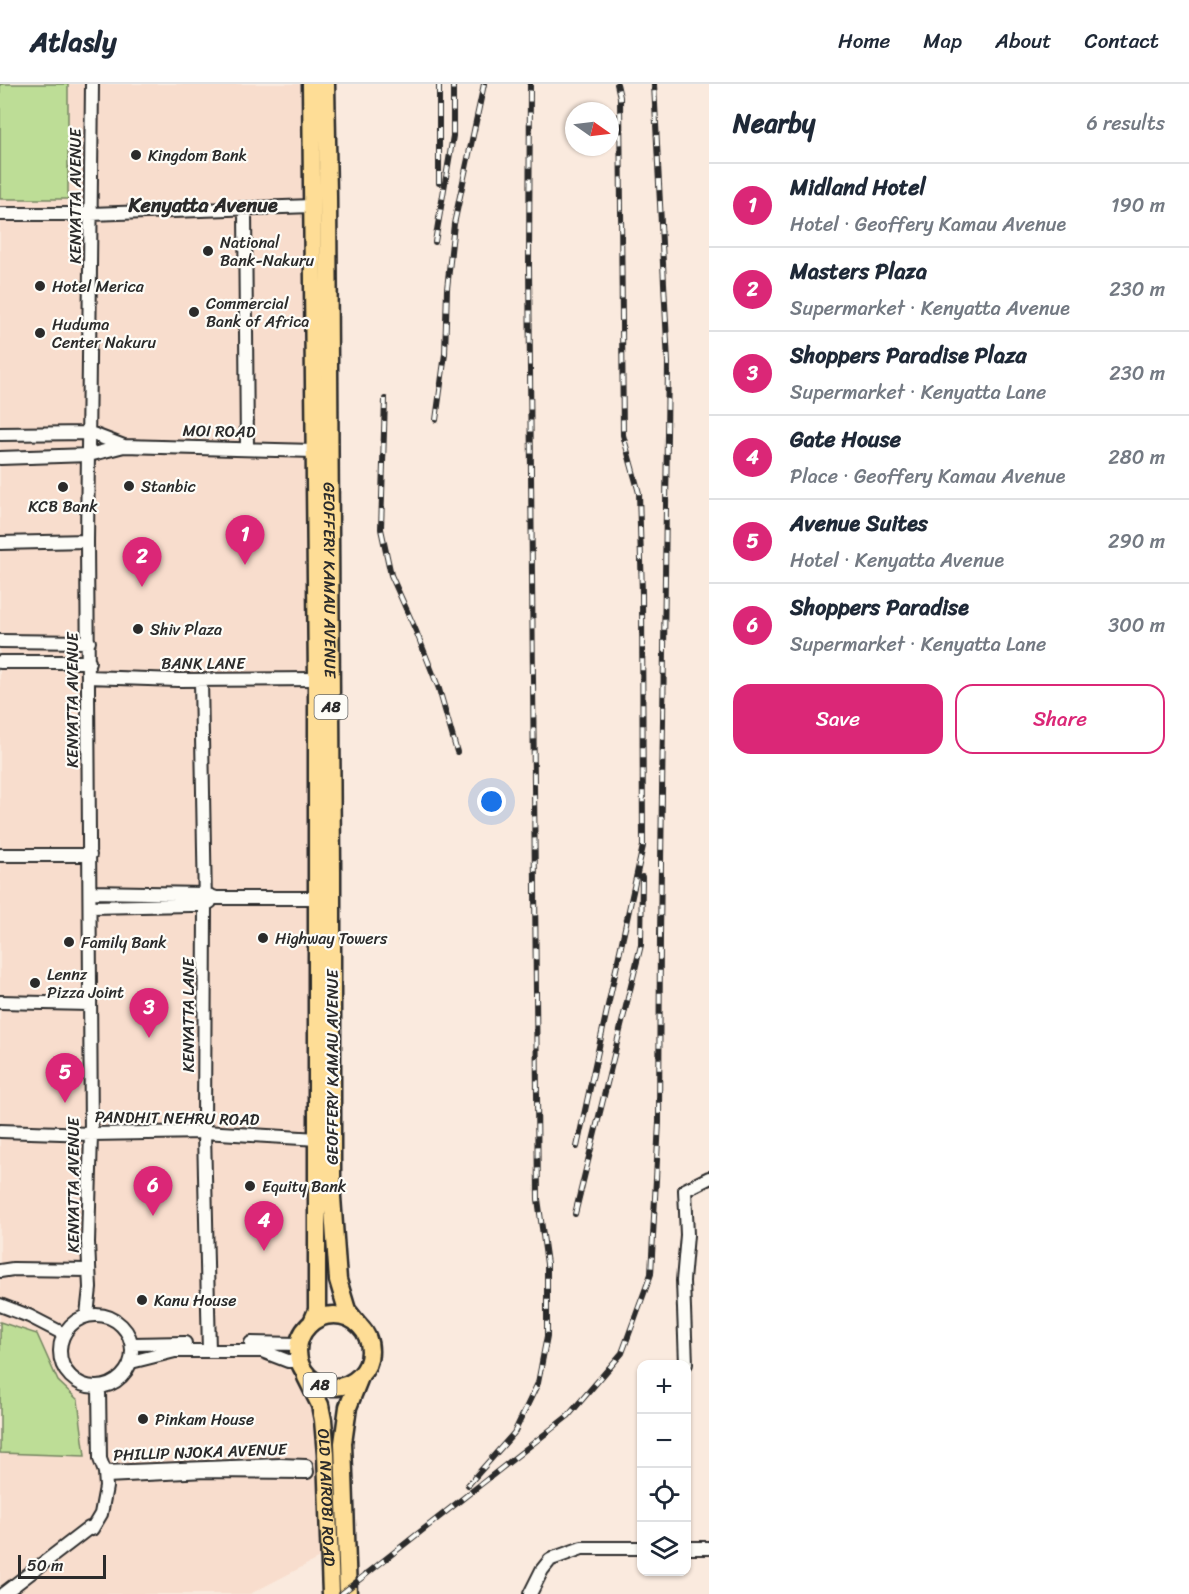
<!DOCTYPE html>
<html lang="en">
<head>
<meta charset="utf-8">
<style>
	:root { --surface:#fff; --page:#f2f2f3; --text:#1f2937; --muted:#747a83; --line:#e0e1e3; --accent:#db2777 }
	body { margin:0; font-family:Sriracha,sans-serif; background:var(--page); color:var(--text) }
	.controls { position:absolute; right:18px; bottom:18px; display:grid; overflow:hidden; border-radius:12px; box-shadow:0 2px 4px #0004 }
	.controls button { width:54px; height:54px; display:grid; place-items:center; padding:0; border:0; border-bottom:2px solid var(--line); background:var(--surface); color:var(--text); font:30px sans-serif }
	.compass { position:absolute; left:565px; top:18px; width:54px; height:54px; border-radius:50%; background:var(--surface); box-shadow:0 2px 4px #0004; rotate:104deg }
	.scale { position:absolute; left:18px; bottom:15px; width:88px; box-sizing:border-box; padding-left:6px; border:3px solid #2b2b2b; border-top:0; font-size:16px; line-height:21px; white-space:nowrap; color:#2b2b2b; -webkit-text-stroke:4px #fdfcf7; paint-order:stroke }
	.you { position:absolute; left:492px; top:718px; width:21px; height:21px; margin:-15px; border:4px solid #fff; border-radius:50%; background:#1a73e8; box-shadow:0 0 0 9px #1a73e833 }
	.badge { display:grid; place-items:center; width:39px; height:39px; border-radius:50%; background:var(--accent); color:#fff; font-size:20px; font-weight:700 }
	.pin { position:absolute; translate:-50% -50px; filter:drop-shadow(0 2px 3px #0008) }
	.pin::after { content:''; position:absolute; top:32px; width:21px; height:18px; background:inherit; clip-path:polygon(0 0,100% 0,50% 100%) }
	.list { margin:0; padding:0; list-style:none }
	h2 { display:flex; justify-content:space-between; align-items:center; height:78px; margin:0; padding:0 24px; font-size:26px }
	h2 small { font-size:20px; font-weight:400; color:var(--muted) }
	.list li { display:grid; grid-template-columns:39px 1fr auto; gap:18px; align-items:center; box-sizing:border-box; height:84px; padding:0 24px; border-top:2px solid var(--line) }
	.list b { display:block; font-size:22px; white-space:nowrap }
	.list p { margin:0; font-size:20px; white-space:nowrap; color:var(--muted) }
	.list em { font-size:20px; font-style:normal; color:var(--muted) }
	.actions { display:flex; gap:12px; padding:18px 24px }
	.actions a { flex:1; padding:14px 0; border:2px solid var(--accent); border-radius:18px; text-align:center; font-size:21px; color:var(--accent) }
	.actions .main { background:var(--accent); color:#fff }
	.icon { flex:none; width:33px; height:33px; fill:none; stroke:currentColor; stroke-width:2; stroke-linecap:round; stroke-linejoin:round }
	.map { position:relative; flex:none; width:709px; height:1510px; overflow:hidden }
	header { display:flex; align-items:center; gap:36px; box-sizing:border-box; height:84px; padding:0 30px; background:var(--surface); border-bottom:2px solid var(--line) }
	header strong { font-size:28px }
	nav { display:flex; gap:33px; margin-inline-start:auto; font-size:21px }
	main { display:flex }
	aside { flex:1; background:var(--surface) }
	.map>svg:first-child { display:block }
	.built { fill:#f8ddcd }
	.green { fill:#bddd96; stroke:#748460; stroke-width:1.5 }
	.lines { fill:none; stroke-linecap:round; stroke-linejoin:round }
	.stream { stroke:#648c9e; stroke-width:4 }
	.minor-casing { stroke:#2b2b2b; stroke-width:16 }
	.highway-casing { stroke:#2b2b2b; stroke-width:21 }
	.minor { stroke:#fdfcf7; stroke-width:12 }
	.highway { stroke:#fedd96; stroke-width:16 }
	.rail-casing { stroke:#2b2b2b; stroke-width:6 }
	.rail { stroke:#fdfcf7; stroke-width:4; stroke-dasharray:11; stroke-linecap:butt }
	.poi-dot { fill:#2b2b2b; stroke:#fdfcf7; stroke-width:2 }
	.labels { text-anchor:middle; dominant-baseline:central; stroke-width:4.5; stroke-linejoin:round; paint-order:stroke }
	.shield { fill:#fdfcf7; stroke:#6a6a68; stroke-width:1.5 }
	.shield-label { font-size:15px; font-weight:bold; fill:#2b2b2b }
	.poi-label { font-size:16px; fill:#2b2b2b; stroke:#fdfcf7; text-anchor:start }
	.street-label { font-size:16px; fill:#2b2b2b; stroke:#fdfcf7 }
	.quarter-label { font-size:20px; font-weight:bold; fill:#2b2b2b; stroke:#fdfcf7 }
</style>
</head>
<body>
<header>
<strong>Atlasly</strong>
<nav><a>Home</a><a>Map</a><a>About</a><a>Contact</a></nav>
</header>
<main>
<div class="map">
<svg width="709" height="1510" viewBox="0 0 709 1510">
	<rect width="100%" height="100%" fill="#faeade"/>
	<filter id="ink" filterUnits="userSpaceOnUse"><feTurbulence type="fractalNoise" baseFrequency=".0167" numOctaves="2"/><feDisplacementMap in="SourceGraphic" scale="12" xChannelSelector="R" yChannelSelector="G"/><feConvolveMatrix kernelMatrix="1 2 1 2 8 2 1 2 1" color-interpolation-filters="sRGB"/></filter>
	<g filter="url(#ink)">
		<path class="built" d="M0,0H309L313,1240L307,1245L299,1257L295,1273L299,1290L312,1305L327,1312L329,1469L250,1510H0Z"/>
		<path class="green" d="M0,0H68V115H0Z
			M0,1238L37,1250L58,1297L78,1316L85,1372L0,1369Z"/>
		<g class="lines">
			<path class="stream" d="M353,1415V1428"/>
			<defs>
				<path id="minor" d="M245,126L247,364
					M0,130H91L312,122
					M0,350L90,349L124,362
					M0,374L89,371L124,362L314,367
					M0,459L87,457
					M0,557L89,558
					M0,578H89
					M88,593L178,596L317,595
					M201,596L205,821L204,1048L209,1267
					M0,771H90
					M90,808L205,810L216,814H317
					M90,823L191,821H205L210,818
					M0,918L89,920
					M0,1047L91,1050L204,1048L318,1055
					M0,1187L13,1185L89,1186
					M0,1221L29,1232L64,1250
					M60 1267a36 36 0 1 1 72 0a36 36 0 1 1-72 0Z
					M87,1231L90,1204L88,1158L91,1050L87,457L92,0
					M251,1259L298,1260
					M132,1260L185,1259
					M131,1278L175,1267H262L288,1277H298
					M686,1280L683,1197L687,1151L685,1106L709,1094
					M105,1388L280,1381L306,1382L307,1388L206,1387L106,1392
					M686,1464H709
					M3,1510L89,1444L92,1445L101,1430L106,1403L105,1388L100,1375L99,1304
					M530,1510L542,1486L550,1476L554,1474L582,1464H642"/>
				<g id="highway">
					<path d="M311,0L317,595V1226L312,1238"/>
					<path id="s1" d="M326,0L328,112L332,787V1113L338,1196L347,1226L358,1240"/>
					<circle cx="334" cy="1267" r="36"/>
					<path id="s2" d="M306,1293L320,1321L323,1336L326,1370L331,1510"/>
					<path d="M348,1510L343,1359L348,1323L360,1293"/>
				</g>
			</defs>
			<use href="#minor" class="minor-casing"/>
			<use href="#highway" class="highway-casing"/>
			<use href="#minor" class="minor"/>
			<use href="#highway" class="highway"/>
			<defs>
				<path id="rail" d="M439,0V99
					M435,158L453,52V0
					M385,315L381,445L391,491L416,547L439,605L457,668
					M436,336L445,270L447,205L454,140L484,0
					M577,1063L643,762L642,509L639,409L623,351L620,13L617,0
					M575,1130L641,861L642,793
					M468,1401L514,1349L538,1299L547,1252V1180L538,1115L529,181L530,0
					M341,1510L568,1332L622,1269L651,1190L659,1038L660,852L668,279L654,0"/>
			</defs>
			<use href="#rail" class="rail-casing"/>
			<use href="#rail" class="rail"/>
		</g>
	</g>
	<g class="poi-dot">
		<circle cx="136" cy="71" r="6"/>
		<circle cx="208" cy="167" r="6"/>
		<circle cx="40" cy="202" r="6"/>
		<circle cx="194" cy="228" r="6"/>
		<circle cx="40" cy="249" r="6"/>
		<circle cx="129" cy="402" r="6"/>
		<circle cx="63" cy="403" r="6"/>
		<circle cx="138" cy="545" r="6"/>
		<circle cx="263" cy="854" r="6"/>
		<circle cx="69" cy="858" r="6"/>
		<circle cx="35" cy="899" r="6"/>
		<circle cx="250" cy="1102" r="6"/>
		<circle cx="142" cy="1216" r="6"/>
		<circle cx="143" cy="1335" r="6"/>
	</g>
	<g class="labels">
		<g class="shield">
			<rect x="314.5" y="611" width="33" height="24" rx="4.5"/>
			<rect x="303.5" y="1289" width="33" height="24" rx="4.5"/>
		</g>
		<g class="shield-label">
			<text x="331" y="623">A8</text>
			<text x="320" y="1301">A8</text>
		</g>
		<g class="poi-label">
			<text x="148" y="71">Kingdom Bank</text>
			<text x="220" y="158">National<tspan x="220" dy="18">Bank-Nakuru</tspan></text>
			<text x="52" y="202">Hotel Merica</text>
			<text x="206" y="219">Commercial<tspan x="206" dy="18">Bank of Africa</tspan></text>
			<text x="52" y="240">Huduma<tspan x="52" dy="18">Center Nakuru</tspan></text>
			<text x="141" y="402">Stanbic</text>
			<text x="63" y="422" text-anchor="middle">KCB Bank</text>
			<text x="150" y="545">Shiv Plaza</text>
			<text x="275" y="854">Highway Towers</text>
			<text x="81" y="858">Family Bank</text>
			<text x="47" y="890">Lennz<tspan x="47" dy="18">Pizza Joint</tspan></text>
			<text x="262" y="1102">Equity Bank</text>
			<text x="154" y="1216">Kanu House</text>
			<text x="155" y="1335">Pinkam House</text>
		</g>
		<g class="street-label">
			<text transform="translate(75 112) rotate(-90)">KENYATTA AVENUE</text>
			<text transform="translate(219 347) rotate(1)">MOI ROAD</text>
			<text stroke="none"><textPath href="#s1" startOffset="496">GEOFFERY KAMAU AVENUE</textPath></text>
			<text x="203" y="579">BANK LANE</text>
			<text transform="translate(72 616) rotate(-90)">KENYATTA AVENUE</text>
			<text transform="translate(188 931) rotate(-90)">KENYATTA LANE</text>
			<text transform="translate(332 983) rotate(-90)">GEOFFERY KAMAU AVENUE</text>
			<text transform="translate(177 1034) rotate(1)">PANDHIT NEHRU ROAD</text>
			<text transform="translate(73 1101) rotate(-90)">KENYATTA AVENUE</text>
			<text transform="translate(200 1368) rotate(-2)">PHILLIP NJOKA AVENUE</text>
			<text stroke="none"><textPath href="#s2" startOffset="124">OLD NAIROBI ROAD</textPath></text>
		</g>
		<g class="quarter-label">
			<text x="203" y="121">Kenyatta Avenue</text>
		</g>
	</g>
</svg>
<div class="controls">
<button>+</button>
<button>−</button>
<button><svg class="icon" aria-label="locate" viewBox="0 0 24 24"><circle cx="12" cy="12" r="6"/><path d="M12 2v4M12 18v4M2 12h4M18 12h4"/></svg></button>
<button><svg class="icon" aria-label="layers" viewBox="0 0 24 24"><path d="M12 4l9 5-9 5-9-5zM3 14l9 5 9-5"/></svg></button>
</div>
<svg class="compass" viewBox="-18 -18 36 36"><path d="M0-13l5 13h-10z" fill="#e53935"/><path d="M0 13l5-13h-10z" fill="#747a83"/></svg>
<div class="scale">50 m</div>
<div class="you"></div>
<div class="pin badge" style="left:245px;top:481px">1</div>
<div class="pin badge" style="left:142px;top:503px">2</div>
<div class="pin badge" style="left:149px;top:954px">3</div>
<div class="pin badge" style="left:264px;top:1167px">4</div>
<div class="pin badge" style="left:65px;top:1019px">5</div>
<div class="pin badge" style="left:153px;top:1132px">6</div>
</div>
<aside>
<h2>Nearby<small>6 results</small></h2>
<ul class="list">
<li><span class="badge">1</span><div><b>Midland Hotel</b><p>Hotel · Geoffery Kamau Avenue</p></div><em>190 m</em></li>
<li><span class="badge">2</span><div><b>Masters Plaza</b><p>Supermarket · Kenyatta Avenue</p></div><em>230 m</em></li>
<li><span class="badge">3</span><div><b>Shoppers Paradise Plaza</b><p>Supermarket · Kenyatta Lane</p></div><em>230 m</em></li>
<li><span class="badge">4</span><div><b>Gate House</b><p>Place · Geoffery Kamau Avenue</p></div><em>280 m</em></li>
<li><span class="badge">5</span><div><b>Avenue Suites</b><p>Hotel · Kenyatta Avenue</p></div><em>290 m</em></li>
<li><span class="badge">6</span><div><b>Shoppers Paradise</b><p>Supermarket · Kenyatta Lane</p></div><em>300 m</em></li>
</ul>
<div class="actions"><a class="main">Save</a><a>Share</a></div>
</aside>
</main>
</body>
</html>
